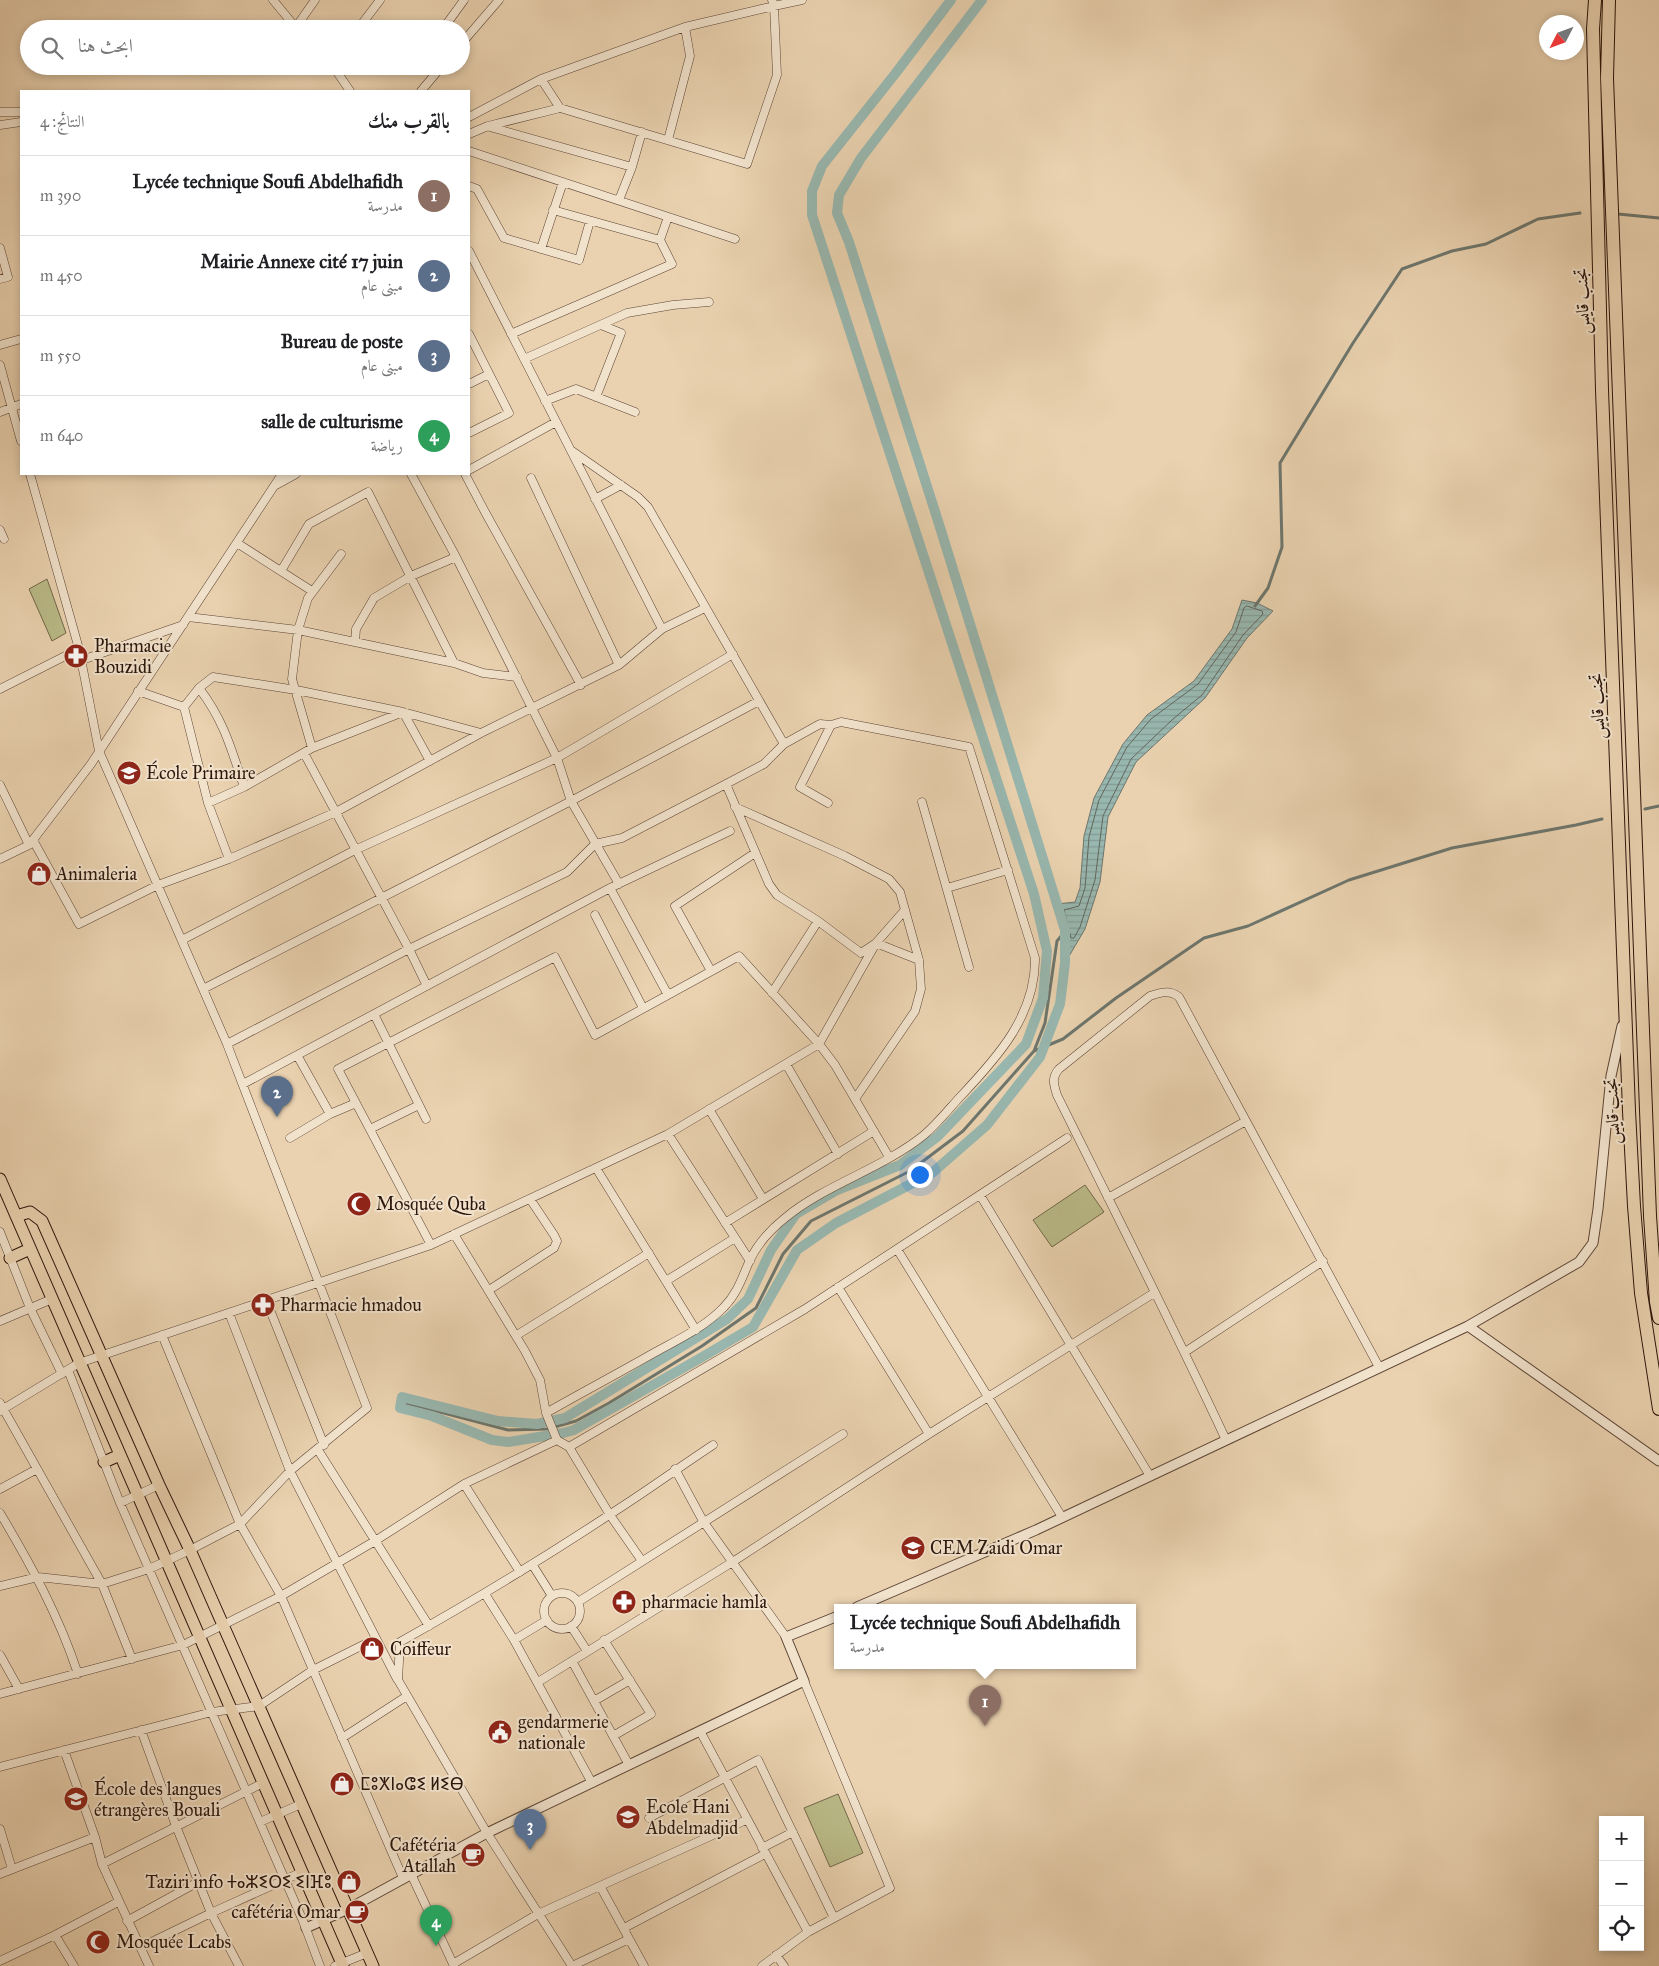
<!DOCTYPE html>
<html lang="ar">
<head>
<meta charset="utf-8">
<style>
	:root { --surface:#fff; --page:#f6f6f6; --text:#202124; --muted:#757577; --line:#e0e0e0; --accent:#0b8043 }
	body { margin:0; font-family:"IM FELL Great Primer",Amiri,"Noto Sans Tifinagh",serif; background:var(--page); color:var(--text); direction:rtl }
	.controls { position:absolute; right:15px; bottom:15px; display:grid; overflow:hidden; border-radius:0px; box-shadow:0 2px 8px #0003 }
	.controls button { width:45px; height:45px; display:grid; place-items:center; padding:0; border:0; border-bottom:1px solid var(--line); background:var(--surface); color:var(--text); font:25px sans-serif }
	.compass { position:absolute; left:1539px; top:15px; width:45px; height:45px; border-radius:50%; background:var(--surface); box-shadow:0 2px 8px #0003; rotate:228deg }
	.you { position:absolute; left:919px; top:1174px; width:18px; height:18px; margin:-12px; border:4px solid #fff; border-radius:50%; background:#1a73e8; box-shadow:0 0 0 8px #1a73e833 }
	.badge { display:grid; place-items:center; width:32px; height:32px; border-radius:50%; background:var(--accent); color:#fff; font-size:16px; font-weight:700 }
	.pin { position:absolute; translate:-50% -41px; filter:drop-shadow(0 1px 2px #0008) }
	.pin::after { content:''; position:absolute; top:26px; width:18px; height:15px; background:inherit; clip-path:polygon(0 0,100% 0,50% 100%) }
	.popup { position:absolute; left:834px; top:1604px; width:302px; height:65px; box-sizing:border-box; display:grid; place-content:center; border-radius:0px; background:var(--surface); filter:drop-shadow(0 1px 4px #0005); font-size:16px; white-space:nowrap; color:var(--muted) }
	.popup b { font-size:19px; color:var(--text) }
	.popup::after { content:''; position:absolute; left:50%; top:100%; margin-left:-10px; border:10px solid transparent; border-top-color:var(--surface) }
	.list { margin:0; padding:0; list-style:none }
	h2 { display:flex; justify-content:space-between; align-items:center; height:65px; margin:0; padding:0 20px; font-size:21px }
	h2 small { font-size:16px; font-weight:400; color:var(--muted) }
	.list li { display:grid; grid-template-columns:32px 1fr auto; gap:15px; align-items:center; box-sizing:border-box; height:80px; padding:0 20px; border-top:1px solid var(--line) }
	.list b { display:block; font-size:19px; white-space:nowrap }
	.list p { margin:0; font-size:16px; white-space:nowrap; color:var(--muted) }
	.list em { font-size:16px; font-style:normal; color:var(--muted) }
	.icon { flex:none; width:28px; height:28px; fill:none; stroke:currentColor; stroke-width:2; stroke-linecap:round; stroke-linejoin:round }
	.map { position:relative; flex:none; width:1659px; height:1966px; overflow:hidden; direction:ltr }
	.search { position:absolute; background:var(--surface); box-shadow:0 2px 8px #0003; left:20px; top:20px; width:450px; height:55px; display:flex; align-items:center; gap:12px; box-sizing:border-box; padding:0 18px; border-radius:28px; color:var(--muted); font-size:19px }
	.panel { position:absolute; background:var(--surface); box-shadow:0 2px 8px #0003; left:20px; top:90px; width:450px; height:385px; border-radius:0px; direction:rtl }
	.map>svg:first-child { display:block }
	.park { fill:#babb88; stroke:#73684a }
	.water { fill:url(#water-rules); stroke:#6d766d }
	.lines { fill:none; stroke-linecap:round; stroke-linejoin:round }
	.shore { stroke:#62665d; stroke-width:1 }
	.stream { stroke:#6d766d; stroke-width:3 }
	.canal { stroke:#98b7af; stroke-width:10 }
	.minor-casing { stroke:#5c4434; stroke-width:9 }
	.tertiary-casing { stroke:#5c4434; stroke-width:11 }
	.primary-casing { stroke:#2c150b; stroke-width:13 }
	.trunk-casing { stroke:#2c150b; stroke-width:14 }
	.minor { stroke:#f1e2cc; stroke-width:8 }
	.tertiary { stroke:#f1e2cc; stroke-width:9 }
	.primary { stroke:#ead2b0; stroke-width:11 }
	.trunk { stroke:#ead2b0; stroke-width:12 }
	.labels { text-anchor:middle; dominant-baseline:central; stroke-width:4; stroke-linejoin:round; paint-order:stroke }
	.street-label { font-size:18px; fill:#2c150b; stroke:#f1e2cc }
	.poi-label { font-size:18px; fill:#2c150b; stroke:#f1e2cc; text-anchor:start }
</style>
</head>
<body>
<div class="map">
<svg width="1659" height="1966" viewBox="0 0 1659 1966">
	<defs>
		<pattern id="water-rules" width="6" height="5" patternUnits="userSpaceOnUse" patternTransform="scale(1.25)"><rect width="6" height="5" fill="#98b7af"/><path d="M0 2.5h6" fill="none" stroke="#839c95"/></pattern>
	</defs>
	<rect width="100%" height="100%" fill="#ead2b0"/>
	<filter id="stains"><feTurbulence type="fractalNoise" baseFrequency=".004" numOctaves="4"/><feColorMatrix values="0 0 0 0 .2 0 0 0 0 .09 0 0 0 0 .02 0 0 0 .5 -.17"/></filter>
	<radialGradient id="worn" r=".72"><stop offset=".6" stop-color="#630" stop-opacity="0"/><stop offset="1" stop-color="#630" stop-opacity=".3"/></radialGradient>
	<path class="park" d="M47,579L66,633L52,641L29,589Z
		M1085,1185L1104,1212L1052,1247L1033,1220Z
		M838,1794L863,1853L830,1867L804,1808Z"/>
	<path class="water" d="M1242,600L1257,603L1273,611L1247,638L1205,698L1136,762L1108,817L1100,882L1085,929L1065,963V930L1057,904L1075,902L1080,888L1084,836L1094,798L1123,744L1147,715L1194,681L1232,629Z"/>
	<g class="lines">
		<path class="shore" d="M1247,606L1262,611L1263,614L1243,635L1202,695L1173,719L1131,759L1103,816L1095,880L1080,927L1074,938H1071L1064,910L1079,906L1085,888L1089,837L1099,800L1127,747L1151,719L1198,684L1236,632L1244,608Z"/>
		<path class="stream" d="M1618,214L1659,218
			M1255,606L1268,588L1282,547L1280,463L1353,343L1402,269L1452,251L1486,244L1538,219L1580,213
			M1645,809L1659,806
			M1034,1051L1063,1039L1116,998L1204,938L1248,926L1349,880L1452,848L1576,825L1602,819
			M406,1403L508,1430L547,1429L576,1421L609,1403L702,1346L756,1308L783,1254L811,1221L910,1171L963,1131L1034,1051L1045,1023L1057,941L1067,929"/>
		<path class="canal" d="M951,0L895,74L822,166L812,191V215L1034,894L1047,951L1043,998L1026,1044L938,1136L900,1165L837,1190L796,1214L771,1250L748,1299L727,1319L565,1418L537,1424L498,1421L402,1397L400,1408L432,1416L492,1440L508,1442L563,1433L574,1430L704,1356L753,1327L797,1250L836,1223L932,1173L987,1125L1040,1057L1060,1004L1065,963V930L938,521L849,242L837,213L839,195L861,158L982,0"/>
		<defs>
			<path id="minor" d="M273,0L297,29
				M772,0L774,6L802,0
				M296,27L315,0
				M358,29L380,0
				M443,29L464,0
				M461,44L499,0
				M333,66L350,91
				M412,66H414
				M541,79L560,108
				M421,91L442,66
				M0,112H21
				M469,117L541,79L685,27L774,6L777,75L747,164L560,108L488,126L469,134
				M0,125L21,122
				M490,127L632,167
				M668,140L690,56L685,27
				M469,151L735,239
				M469,186L477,189L504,238L579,260L590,221
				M619,200L632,167L642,132
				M553,210L660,240
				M0,248L8,277L0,279
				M541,249L563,182
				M469,251L662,629
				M469,334L509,413L469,433
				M511,334L672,264L660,240L668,217
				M0,345L21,339
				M524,359L627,313L673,305L709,302
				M0,365L21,441
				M469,384L489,374
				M596,397L621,333L601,325
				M545,401L576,389L635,412
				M0,412L21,404
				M572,451L638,497L648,507L784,744
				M469,470L556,422
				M30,474L79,649
				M411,474L456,557L557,758L571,801L619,884
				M465,474L485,512L581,685
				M531,478L619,665
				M276,485L296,474
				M595,499L621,485
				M0,530L4,539
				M237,543L312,591
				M281,571L309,524L368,492L454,663
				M188,617L298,630L454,663L483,673L517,677
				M355,642L356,629L374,598L411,576L456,557
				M82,660L183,625
				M199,688C224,721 231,748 244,787
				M0,689L79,649L99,751L227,1044L367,1408L290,1471L240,1524L190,1550L149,1569L102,1584L38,1577L0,1586
				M138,691L184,707
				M312,748L292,679L298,630L308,598L341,554
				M304,753L409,949L427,986
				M726,784L769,884L777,895L818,921L861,953L876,943L919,960
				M0,785L29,845
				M922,802L969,967
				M208,803L244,787L312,748L403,712L430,761
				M828,803L800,787L831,725
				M735,807L845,856L889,879L900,892L919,960L921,989L915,1011L855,1099
				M33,840L79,924L158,885L229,859L336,812L481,733L619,665L662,629L705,608
				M0,859L29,845L91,764L282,474
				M229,859L208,803L184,707L199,688L213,677L296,690L403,712L481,733
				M610,888L668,995
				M947,888L1008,870
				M595,915L643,1008
				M182,940L355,850L557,758L733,654
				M711,971L675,906L755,853
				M203,989L571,801L759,701
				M772,993L818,921
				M374,1014L426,1119
				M227,1044L409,949L567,872L595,844L622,838L726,784L764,764L784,744L820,724L831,725L841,722L969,747L1035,958C1036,1015 997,1058 960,1097C949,1109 937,1124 924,1135C882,1169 826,1184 785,1218C770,1230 757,1244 749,1262C742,1278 737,1294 724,1307C704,1328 677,1340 652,1354C617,1374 581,1393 546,1413
				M297,1055L330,1114
				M786,1064L838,1154
				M243,1084L610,888L730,831
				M709,1109L763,1199
				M370,1129L419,1105
				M668,1134L750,1261
				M290,1138L330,1114L356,1103
				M596,1168L696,1330
				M980,1195L1150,1476
				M1108,1198L1246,1121
				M725,1223L874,1131
				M0,1232L30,1308L62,1374
				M454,1234L525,1351L540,1380L546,1413L557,1440
				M431,1245L338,1069L555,957L595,1035L739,956L819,1044L835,1065L889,1157
				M897,1249L1062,1517
				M666,1281L735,1238
				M838,1287L929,1434
				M489,1290L554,1248L557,1241L554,1235L530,1199
				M266,1300L324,1445
				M229,1313L290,1471L397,1679
				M0,1321L52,1299
				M162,1335L240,1524L281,1596L403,1878
				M517,1335L649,1253
				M1185,1352L1323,1261
				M68,1370L120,1503L303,1921L320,1966
				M0,1403L102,1584L132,1659
				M0,1411L79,1363L431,1245L668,1134L819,1044L876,943L905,910
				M1226,1440C1172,1324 1114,1210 1057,1095C1054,1085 1051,1078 1059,1069L1150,996C1161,992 1170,990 1179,997L1379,1367
				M569,1447L805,1309L1067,1138
				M318,1450L429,1626
				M675,1469L703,1521L786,1637
				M464,1484L520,1572
				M0,1489L37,1469
				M120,1503L159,1485
				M0,1513C31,1565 59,1616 78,1674
				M532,1564L552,1596
				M544 1611a18 18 0 1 1 36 0a18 18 0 1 1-36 0Z
				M485,1594L514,1640
				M578,1602L843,1434
				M547,1620L514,1640L592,1783
				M571,1626L587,1651
				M604,1640L651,1714L613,1736
				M0,1655L19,1689
				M572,1661L629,1765
				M538,1682L731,1563L929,1434L1154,1293
				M0,1694L183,1645L281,1596L375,1541L464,1484L557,1440L569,1447L610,1515L642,1561
				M594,1701L630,1680
				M141,1730L176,1826L211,1913L239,1966
				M700,1731L808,1932
				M342,1738L407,1696
				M64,1750L95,1837L102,1864L149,1966
				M0,1767L212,1712L259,1706L313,1670L375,1639
				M649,1818L758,1760L834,1918
				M260,1822L301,1804
				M0,1829L12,1869
				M762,1848L793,1832
				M102,1864L263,1783
				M0,1874L95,1837
				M411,1874L454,1966
				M600,1886L644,1966
				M127,1921L198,1882
				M624,1928L765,1854
				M55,1935L74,1966
				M141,1947L211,1913L302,1872
				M776,1955L784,1966
				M0,1961L55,1935L118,1902
				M453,1964L538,1914L746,1820
				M335,1966L367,1953
				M572,1966L487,1833L398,1680L400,1642C471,1602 541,1560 609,1515C644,1493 678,1468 713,1445
				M572,1966L629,1939
				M762,1966L808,1932L890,1888L804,1681"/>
			<path id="tertiary" d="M1468,1326L1659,1461
				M857,1607L1036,1530L1468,1326L1579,1262L1593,1243L1598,1209L1611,1076L1622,1026
				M306,1928L348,1909L487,1833L804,1681L786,1637L838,1616"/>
			<path id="primary" d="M0,1179L343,1966
				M16,1216L30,1212L42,1221L159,1485L190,1550L373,1966
				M10,1258L30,1249
				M104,1462L120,1455"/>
			<path id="trunk" d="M1595,0L1593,29L1602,390L1629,1111L1634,1206L1641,1293L1659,1409
				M1609,0L1607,78L1650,1216L1656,1302L1659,1318"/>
		</defs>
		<use href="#minor" class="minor-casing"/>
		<use href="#tertiary" class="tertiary-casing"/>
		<use href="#primary" class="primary-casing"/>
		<use href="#trunk" class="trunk-casing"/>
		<use href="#minor" class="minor"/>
		<use href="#tertiary" class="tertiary"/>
		<use href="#primary" class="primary"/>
		<use href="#trunk" class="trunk"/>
	</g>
	<defs>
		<symbol id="pharmacy-disc" viewBox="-11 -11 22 22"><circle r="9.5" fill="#8f2418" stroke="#f1e2cc"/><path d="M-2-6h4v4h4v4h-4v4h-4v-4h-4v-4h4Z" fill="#fff"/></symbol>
		<symbol id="school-disc" viewBox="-11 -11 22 22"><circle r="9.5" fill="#8f2418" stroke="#f1e2cc"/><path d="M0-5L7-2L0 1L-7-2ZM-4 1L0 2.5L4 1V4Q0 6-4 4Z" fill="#fff"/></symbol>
		<symbol id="shop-disc" viewBox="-11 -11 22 22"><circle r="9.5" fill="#8f2418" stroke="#f1e2cc"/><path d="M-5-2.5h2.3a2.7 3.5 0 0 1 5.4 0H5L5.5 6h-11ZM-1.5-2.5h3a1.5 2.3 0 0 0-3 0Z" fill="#fff"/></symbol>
		<symbol id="mosque-disc" viewBox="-11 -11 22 22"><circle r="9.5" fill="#8f2418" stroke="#f1e2cc"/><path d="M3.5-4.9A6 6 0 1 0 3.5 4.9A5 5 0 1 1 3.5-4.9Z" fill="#fff"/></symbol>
		<symbol id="civic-disc" viewBox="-11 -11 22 22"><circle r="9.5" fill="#8f2418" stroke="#f1e2cc"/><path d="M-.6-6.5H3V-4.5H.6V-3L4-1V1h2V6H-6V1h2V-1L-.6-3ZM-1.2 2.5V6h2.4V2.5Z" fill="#fff"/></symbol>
		<symbol id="cafe-disc" viewBox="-11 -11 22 22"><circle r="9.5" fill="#8f2418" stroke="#f1e2cc"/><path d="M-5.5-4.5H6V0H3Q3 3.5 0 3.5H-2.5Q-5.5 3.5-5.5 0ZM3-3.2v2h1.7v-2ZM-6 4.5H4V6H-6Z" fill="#fff"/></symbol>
	</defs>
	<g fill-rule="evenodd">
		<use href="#pharmacy-disc" x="62" y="642" width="28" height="28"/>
		<use href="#school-disc" x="115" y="759" width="28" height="28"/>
		<use href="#shop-disc" x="25" y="860" width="28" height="28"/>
		<use href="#mosque-disc" x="345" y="1190" width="28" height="28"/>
		<use href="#pharmacy-disc" x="249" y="1291" width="28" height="28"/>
		<use href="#school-disc" x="899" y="1534" width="28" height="28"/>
		<use href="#pharmacy-disc" x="610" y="1588" width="28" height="28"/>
		<use href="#shop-disc" x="358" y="1635" width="28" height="28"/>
		<use href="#civic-disc" x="486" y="1718" width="28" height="28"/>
		<use href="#shop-disc" x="328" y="1770" width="28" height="28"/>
		<use href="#school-disc" x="62" y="1785" width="28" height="28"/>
		<use href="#school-disc" x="614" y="1803" width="28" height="28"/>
		<use href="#cafe-disc" x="459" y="1841" width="28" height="28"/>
		<use href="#shop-disc" x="335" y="1868" width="28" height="28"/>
		<use href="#cafe-disc" x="343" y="1898" width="28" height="28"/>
		<use href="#mosque-disc" x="84" y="1928" width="28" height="28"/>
	</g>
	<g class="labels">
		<g class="street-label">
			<text transform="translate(1582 301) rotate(-92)">تجنب قايس</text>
			<text transform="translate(1597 706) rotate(-92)">تجنب قايس</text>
			<text transform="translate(1612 1111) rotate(-92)">تجنب قايس</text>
		</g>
		<g class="poi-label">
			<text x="94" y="646">Pharmacie<tspan x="94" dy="21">Bouzidi</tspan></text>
			<text x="146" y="773">École Primaire</text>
			<text x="56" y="874">Animaleria</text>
			<text x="376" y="1204">Mosquée Quba</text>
			<text x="280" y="1305">Pharmacie hmadou</text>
			<text x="930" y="1548">CEM Zaidi Omar</text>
			<text x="642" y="1602">pharmacie hamla</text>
			<text x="390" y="1649">Coiffeur</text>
			<text x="518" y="1722">gendarmerie<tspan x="518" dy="21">nationale</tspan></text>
			<text x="360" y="1784">ⵎⵓⵅⵏⴰⵛⵉ ⵍⵉⴱ</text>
			<text x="94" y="1789">École des langues<tspan x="94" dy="21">étrangères Bouali</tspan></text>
			<text x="646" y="1807">Ecole Hani<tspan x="646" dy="21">Abdelmadjid</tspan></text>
			<text x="456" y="1845" text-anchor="end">Cafétéria<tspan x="456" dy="21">Atallah</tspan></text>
			<text x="332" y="1882" text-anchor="end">Taziri info ⵜⴰⵣⵉⵔⵉ ⵉⵏⴼⵓ</text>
			<text x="340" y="1912" text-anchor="end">cafétéria Omar</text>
			<text x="116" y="1942">Mosquée Lcabs</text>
		</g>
	</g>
	<rect width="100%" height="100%" filter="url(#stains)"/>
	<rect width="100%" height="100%" fill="url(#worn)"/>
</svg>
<div class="controls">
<button>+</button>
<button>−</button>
<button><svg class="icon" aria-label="locate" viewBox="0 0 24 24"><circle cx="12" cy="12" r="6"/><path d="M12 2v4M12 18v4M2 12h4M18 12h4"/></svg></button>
</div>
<svg class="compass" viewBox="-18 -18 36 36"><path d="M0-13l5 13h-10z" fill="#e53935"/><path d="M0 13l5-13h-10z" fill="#757577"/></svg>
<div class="you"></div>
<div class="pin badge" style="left:985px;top:1726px;background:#8d6e63">1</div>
<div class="popup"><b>Lycée technique Soufi Abdelhafidh</b>مدرسة</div>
<div class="pin badge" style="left:277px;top:1117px;background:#5c6f8a">2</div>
<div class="pin badge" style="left:530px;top:1850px;background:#5c6f8a">3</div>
<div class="pin badge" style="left:436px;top:1946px;background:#2e9e5b">4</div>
<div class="search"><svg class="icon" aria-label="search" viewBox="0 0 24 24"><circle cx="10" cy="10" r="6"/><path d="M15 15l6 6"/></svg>ابحث هنا</div>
<section class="panel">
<h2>بالقرب منك<small>النتائج: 4</small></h2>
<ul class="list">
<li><span class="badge" style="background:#8d6e63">1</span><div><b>Lycée technique Soufi Abdelhafidh</b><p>مدرسة</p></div><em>390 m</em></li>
<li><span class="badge" style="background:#5c6f8a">2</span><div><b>Mairie Annexe cité 17 juin</b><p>مبنى عام</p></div><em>450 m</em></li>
<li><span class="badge" style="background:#5c6f8a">3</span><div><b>Bureau de poste</b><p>مبنى عام</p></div><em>550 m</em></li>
<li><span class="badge" style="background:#2e9e5b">4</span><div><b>salle de culturisme</b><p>رياضة</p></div><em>640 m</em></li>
</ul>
</section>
</div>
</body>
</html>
